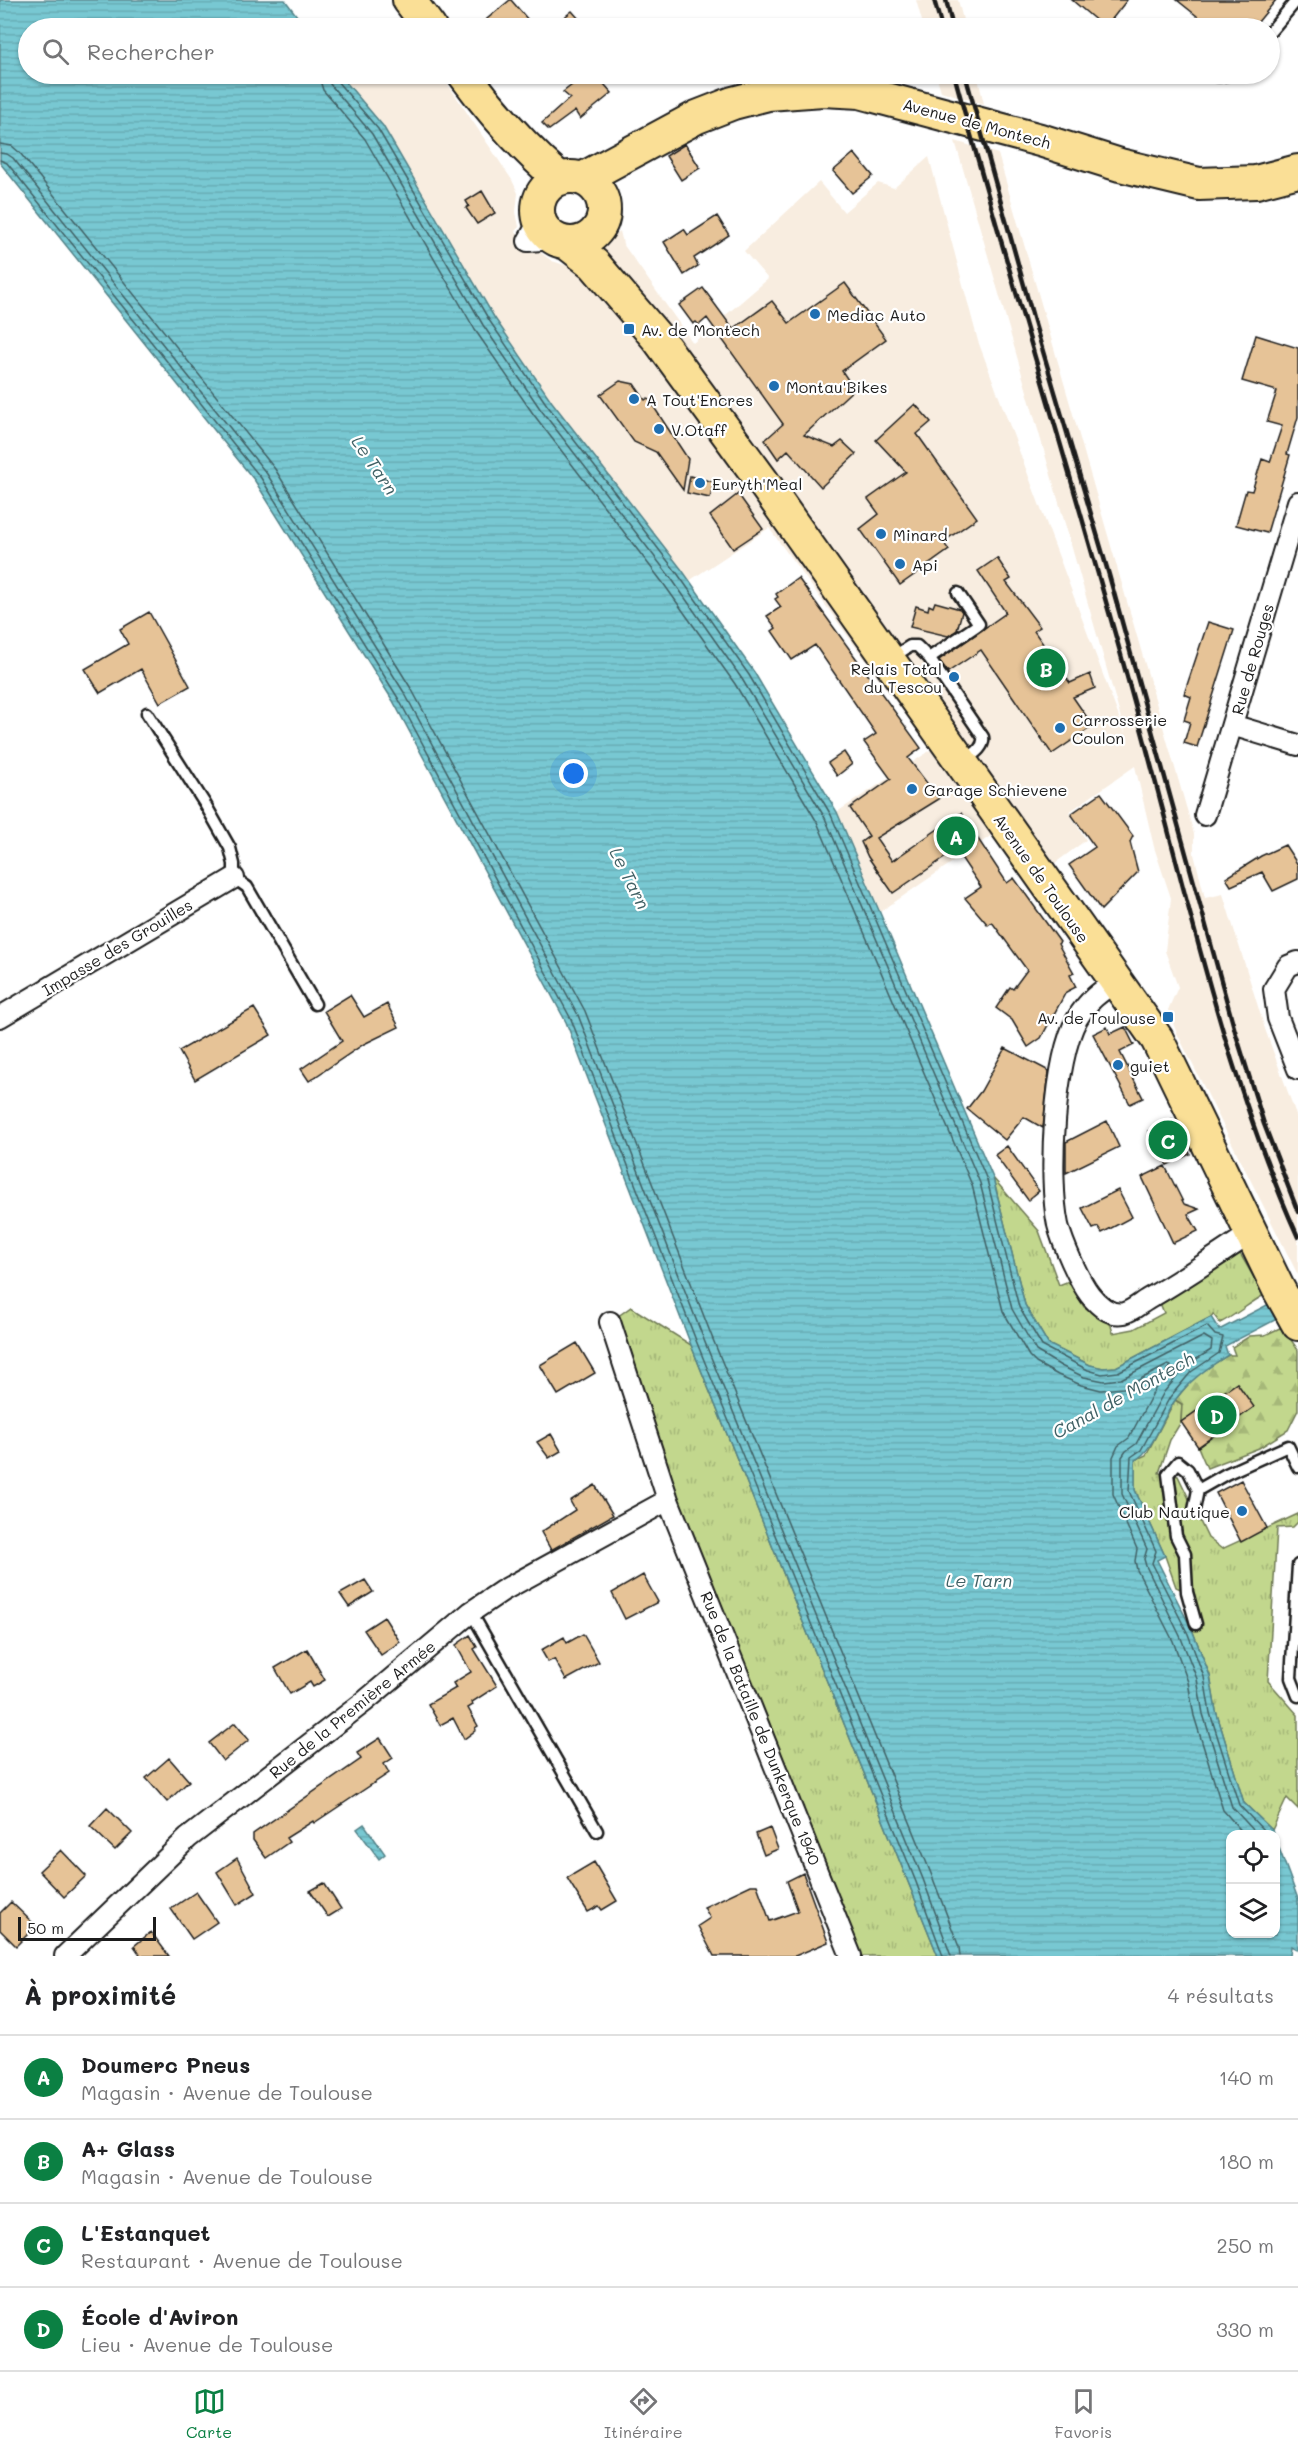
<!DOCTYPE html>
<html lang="fr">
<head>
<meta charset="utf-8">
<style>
	:root { --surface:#fff; --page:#f6f6f6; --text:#202124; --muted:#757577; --line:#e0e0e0; --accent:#0b8043 }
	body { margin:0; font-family:Mali,sans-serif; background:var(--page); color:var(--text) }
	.controls { position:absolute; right:18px; bottom:18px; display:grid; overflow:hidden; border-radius:12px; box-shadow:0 2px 4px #0004 }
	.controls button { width:54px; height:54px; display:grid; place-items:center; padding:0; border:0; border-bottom:2px solid var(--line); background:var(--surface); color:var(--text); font:30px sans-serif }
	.scale { position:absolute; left:18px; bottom:15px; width:138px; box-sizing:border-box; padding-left:6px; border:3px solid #1c1c1c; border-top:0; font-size:16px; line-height:21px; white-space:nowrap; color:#1c1c1c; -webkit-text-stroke:4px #fff; paint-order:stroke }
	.you { position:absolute; left:574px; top:774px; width:21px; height:21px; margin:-15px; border:4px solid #fff; border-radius:50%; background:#1a73e8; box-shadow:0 0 0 9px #1a73e833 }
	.badge { display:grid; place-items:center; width:39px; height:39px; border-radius:50%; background:var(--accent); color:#fff; font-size:20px; font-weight:700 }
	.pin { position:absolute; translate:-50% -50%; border:3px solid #fff; box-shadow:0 2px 6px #0006 }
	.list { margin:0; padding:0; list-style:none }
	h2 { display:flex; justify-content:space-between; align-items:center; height:78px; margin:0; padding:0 24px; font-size:26px }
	h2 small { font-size:20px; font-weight:400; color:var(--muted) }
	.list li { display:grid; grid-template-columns:39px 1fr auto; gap:18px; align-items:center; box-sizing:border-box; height:84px; padding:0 24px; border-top:2px solid var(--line) }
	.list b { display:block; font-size:22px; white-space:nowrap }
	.list p { margin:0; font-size:20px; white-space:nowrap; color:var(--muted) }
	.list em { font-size:20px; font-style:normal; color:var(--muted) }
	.icon { flex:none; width:33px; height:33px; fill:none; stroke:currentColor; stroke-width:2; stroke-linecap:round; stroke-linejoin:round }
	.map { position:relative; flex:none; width:1298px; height:1956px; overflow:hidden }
	.search { position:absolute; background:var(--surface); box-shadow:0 2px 4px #0004; left:18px; right:18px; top:18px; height:66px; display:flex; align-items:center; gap:15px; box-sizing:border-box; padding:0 21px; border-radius:33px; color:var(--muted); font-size:22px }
	.sheet { height:414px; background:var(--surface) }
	nav { display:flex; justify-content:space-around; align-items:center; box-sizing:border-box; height:84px; border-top:2px solid var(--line); background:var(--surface); font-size:16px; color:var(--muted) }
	nav a { display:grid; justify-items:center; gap:3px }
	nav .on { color:var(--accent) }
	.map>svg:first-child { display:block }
	.built { fill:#f8ede0 }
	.grass { fill:url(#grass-tufts); stroke:#6f7a54; stroke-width:1.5 }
	.forest { fill:url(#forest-firs); stroke:#6f7a54; stroke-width:1.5 }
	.water { fill:url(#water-rules); stroke:#538389; stroke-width:1.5 }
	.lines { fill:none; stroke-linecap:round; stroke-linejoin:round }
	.shore { stroke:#416165; stroke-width:1.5 }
	.building { fill:#e6c397; stroke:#1c1c1c; stroke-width:1.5 }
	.service-casing { stroke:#1c1c1c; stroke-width:15 }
	.minor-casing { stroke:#1c1c1c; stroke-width:24 }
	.primary-casing { stroke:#1c1c1c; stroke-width:36 }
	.service { stroke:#fff; stroke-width:10 }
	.minor { stroke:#fff; stroke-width:20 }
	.primary { stroke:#fadf96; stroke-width:32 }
	.rail { stroke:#1c1c1c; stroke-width:4.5 }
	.poi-dot { fill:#1f6fb2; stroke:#fff; stroke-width:2 }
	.labels { text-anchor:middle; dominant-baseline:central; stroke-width:4.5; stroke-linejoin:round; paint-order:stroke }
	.street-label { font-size:16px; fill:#1c1c1c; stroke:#fff }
	.poi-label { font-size:16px; fill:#1c1c1c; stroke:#fff; text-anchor:start }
	.water-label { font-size:18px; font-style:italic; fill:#416165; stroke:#fff }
</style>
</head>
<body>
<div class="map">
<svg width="1298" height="1956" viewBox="0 0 1298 1956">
	<defs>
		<pattern id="grass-tufts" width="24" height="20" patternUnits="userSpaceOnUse" patternTransform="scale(1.5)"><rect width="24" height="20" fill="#c2d78d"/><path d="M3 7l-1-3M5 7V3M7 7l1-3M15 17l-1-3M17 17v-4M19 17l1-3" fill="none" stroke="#a6b879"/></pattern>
		<pattern id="forest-firs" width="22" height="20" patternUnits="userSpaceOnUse" patternTransform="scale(1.5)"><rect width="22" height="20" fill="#c2d78d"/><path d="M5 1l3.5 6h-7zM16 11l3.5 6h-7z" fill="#a6b879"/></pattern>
		<pattern id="water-rules" width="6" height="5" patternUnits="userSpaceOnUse" patternTransform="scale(1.5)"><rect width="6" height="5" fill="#78c8d2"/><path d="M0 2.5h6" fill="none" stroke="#67abb4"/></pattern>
	</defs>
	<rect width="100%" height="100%" fill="#fff"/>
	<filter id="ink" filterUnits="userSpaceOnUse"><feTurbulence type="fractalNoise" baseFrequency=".0167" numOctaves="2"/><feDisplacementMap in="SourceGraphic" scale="12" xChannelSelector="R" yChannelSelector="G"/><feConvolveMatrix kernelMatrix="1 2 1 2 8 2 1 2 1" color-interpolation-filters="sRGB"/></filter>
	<g filter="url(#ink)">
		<path class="built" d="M916,0H958L965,28H924Z
			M343,74H441L512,180L518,193L516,212L519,227L515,231L532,253L537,250L552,261L571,267L620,231L623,244L693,343L768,279L744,251L819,182L844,212L878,183L894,188L929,157L978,341L1126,736L955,141L998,154L1194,834V854L1205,898L1223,894L1265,1029L1298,1120V1275L1176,1031L1168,1010L1178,987L1165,951L1171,898L1154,847L1135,766L1069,812L1086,840L1027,884L992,835L880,912L837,812L931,750L769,528L689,581L552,402L494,317L340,75Z
			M936,74H977L984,104L941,91Z"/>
		<path class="grass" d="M993,1178L1039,1231L1059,1285L1069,1281L1084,1307L1110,1322L1113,1333L1134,1329L1164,1313L1158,1298L1238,1250L1264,1295C1248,1304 1236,1315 1220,1323L1213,1314L1211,1317L1116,1367L1103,1368L1090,1365L1048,1344L1025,1305Z
			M631,1307L691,1345L938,1956H851L610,1322Z
			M1175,1400L1182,1404L1181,1422L1170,1440L1159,1473L1178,1476L1208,1538L1222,1549L1298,1514V1522L1293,1527L1277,1528L1268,1681L1298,1715V1809L1287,1798L1272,1830L1244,1803L1216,1711L1210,1676L1193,1632L1196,1624L1187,1592L1176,1587L1165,1556L1135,1490V1460L1146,1455Z"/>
		<path class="forest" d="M1282,1327L1298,1350V1410L1288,1430L1259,1448L1207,1468L1198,1447L1253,1407L1237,1383L1181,1422L1182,1404L1175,1400L1196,1375L1228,1355H1235L1232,1347L1250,1336L1265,1335Z"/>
		<path class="water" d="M0,0H285L306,28H28V74H339L383,126L494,317L552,402L682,570L754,672L837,812L993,1178L1025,1305L1048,1344L1090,1365L1103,1368L1116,1367L1211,1317L1219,1330L1298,1289V1308L1225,1346L1228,1355C1208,1368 1190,1379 1176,1399C1162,1417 1154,1451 1135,1460V1490L1165,1556L1157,1560L1193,1632L1210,1676L1216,1711L1244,1803L1272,1830L1273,1834H1230V1934H1276V1840L1298,1899V1950L1291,1946L1290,1956H938L691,1345L566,1022L393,701L255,481L0,163Z
			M364,1824L385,1854L379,1859L357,1829Z"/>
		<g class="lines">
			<path class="shore" d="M318,74L323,90L365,139L475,330L534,415L663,583L735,684L817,822L972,1185L1003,1311L1029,1356L1036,1363L1058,1375L1081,1385L1101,1390L1123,1388L1168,1365L1171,1366L1155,1389L1129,1438L1118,1446L1113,1457V1494L1137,1549L1135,1561L1137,1570L1173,1641L1188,1682L1194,1716L1223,1810L1244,1834
				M327,74L330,84L372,134L483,325L541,410L671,578L742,679L825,818L980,1183L1012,1309L1036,1351L1061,1366L1084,1377L1104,1381L1121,1379L1204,1336L1212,1341L1211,1350L1187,1365L1164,1392L1136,1444L1126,1451L1122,1457V1494L1147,1549L1144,1559L1146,1566L1181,1638L1197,1679L1203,1714L1232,1807L1257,1834
				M335,74L336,80L378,129L489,320L547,405L677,573L749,675L831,815L987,1180L1019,1307L1042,1346L1088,1370L1102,1374L1118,1372L1207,1326L1215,1335L1223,1337L1219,1353L1191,1372L1170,1397L1141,1450L1131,1457L1129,1491L1156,1551L1152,1563L1188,1634L1204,1677L1210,1713L1239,1805L1267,1834
				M0,144L12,146L20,153L275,469L412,690L585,1011L712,1337L932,1876L959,1947L960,1956
				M0,153L7,154L13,158L267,474L405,694L578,1015L704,1340L923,1879L951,1956
				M0,160L7,163L261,478L398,698L571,1019L697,1343L916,1882L943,1956"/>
		</g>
		<path class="building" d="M511,0L535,28H476L510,0Z
			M1072,0H1127L1105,28Z
			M1177,0H1276L1253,28H1212Z
			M572,11L587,28H551Z
			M597,76L612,93L580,119L575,111L549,130L542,123L570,98L563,92L581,78L586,85Z
			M685,144L700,168L681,180L666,156Z
			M854,153L873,176L852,193L833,171Z
			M482,191L495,213L477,224L466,208L469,206L466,201Z
			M717,216L729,235L694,258L698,266L684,275L664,242L684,229L688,235Z
			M845,283L886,339L842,371L854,389L804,435L834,447L842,441L856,454L821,487L788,450L778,459L765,440L783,424L707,318L699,325L696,322L693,324L679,305L703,288L733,329L772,301L789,323Z
			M1256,335L1298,348V417L1287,454L1290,455L1267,533L1236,525L1246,490L1252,491L1262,459L1270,462L1282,426L1267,422L1277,391L1242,381Z
			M620,381L634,384L645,400L648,398L688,459L683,490L656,452L634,442L600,395Z
			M915,404L931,422L917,434L977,518L943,542L949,550L900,585L860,529L879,514L868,499L906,472L876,440Z
			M690,476L714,482L710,498L687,493Z
			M738,494L763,529L733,549L710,516Z
			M997,558L1011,579L1006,582L1040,627L1034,631L1070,683L1090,674L1095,688L1073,697L1093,726L1052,754L981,650L948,672L939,660L1006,613L978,571Z
			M798,578L921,748L908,758L939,799L876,838L892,861L961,813L1007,883L1014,878L1060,942L1058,944L1074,973L1070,975L1076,987L1066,992L1041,1038L1028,1047L1012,1020L996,1008L1010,987L1013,989L1027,970L992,922L988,925L965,898L981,887L956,850L893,893L868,857L861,842L869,836L850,808L891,779L864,742L876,734L815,645L792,660L772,631L776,628L767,616L781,607L775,599L778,597L776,594Z
			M935,602L960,609L962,612L957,630L948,636L910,627L916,606L928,610L929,605L933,607Z
			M149,612L190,686L160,703L141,669L100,693L85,669L128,644L120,629Z
			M1208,622L1234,630L1197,747L1184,743L1190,722L1184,720L1191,697L1184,694Z
			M844,752L852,764L837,776L828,763Z
			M1101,793L1133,836L1130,842L1138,872L1101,910L1069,865L1095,847L1071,814Z
			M1285,845L1298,865V879L1273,891L1262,872L1231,886L1226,878L1261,856Z
			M350,995L364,1017L387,1004L399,1027L364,1044L309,1081L301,1069L342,1041L324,1011Z
			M254,1008L271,1035L195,1080L179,1051Z
			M1107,1027L1110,1034L1125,1027L1134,1045L1120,1052L1143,1098L1130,1104L1093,1034Z
			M1005,1048L1049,1071L1043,1128L1024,1117L1005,1140L967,1109L981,1091Z
			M1172,1120L1190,1154L1167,1165L1149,1131Z
			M1107,1121L1119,1147L1066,1173V1142Z
			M1007,1146L1039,1191L1028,1200L995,1155Z
			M1165,1166L1184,1204L1199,1209L1188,1214L1198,1231L1173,1243L1142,1177Z
			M1118,1190L1132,1217L1102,1233L1098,1227L1093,1229L1082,1208Z
			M577,1343L595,1373L558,1395L540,1365Z
			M1237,1383L1254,1407L1198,1447L1181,1422Z
			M551,1434L561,1451L549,1458L537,1442Z
			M1241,1480L1267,1528L1241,1542L1216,1493Z
			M595,1485L613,1515L551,1550L541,1532L575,1510L570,1501Z
			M643,1575L658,1602L625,1619L612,1593Z
			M365,1580L373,1592L349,1607L340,1594Z
			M384,1617L400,1642L381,1655L364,1630Z
			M583,1634L599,1662L566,1680L554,1659L548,1662L541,1650L564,1637L567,1643Z
			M470,1635L477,1647L474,1649L497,1686L472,1702L473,1705L468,1708L478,1726L475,1728L476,1730L464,1739L453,1718L440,1725L428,1704L456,1688L453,1683L471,1672L456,1645Z
			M307,1649L325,1680L313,1687L310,1682L290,1694L275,1668Z
			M235,1723L249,1740L223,1761L209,1743Z
			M380,1738L393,1758L384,1764L389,1773L314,1823L313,1821L286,1838L289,1842L266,1858L253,1840V1834L361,1759L357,1753Z
			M169,1758L189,1781L167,1802L146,1778Z
			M107,1808L132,1833L115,1850L90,1826Z
			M770,1828L778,1849L764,1855L756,1834Z
			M61,1850L86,1876L64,1897L39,1871Z
			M237,1858L256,1893L237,1905L217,1872Z
			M594,1862L617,1901L602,1910L599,1906L588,1912L567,1878Z
			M803,1873L828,1942L795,1956H714L698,1926L710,1918L704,1907L751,1885H757L770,1921L798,1911L787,1881Z
			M324,1883L341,1909L328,1917L310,1891Z
			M196,1892L217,1922L192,1939L171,1909Z
			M11,1902L36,1926L16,1946L0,1930V1913Z
			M151,1932L169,1956H141L134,1946Z"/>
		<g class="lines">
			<defs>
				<path id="service" d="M1270,32L1297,0
					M1205,74L1219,76L1231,74
					M891,658L910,646H917L929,658L983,737C985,748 972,755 964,761
					M929,658L979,624L958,593
					M147,713L205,804L230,848L234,864V878L247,887L315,1004
					M1198,1490L1226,1474L1288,1446L1298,1467
					M1194,1510L1198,1490L1188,1470L1178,1462L1168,1474L1176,1536L1185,1554L1187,1592L1196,1624
					M1298,1565L1291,1678L1298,1696
					M471,1612L597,1831"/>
				<path id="minor" d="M540,220L528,241L555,239
					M1232,725L1298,745
					M1205,815L1298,502
					M1298,962L1288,966L1274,989L1278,1018L1298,1069
					M1116,981C1100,992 1087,1001 1077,1019C1054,1060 1048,1178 1058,1225C1062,1242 1079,1281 1090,1295C1098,1305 1110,1316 1124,1313C1132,1311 1141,1303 1148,1299C1183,1279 1217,1256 1251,1233
					M0,1017L234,878
					M610,1322L668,1500L851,1956
					M65,1956L188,1838L364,1702L471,1612L502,1591L668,1500"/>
				<path id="primary" d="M409,0L430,28
					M464,74C492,112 524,148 560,179
					M538 210a33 33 0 1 1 66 0a33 33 0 1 1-66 0Z
					M582,179L697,117L733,103L768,94L823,90L860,92L1040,140L1120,165L1199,184L1256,182L1298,171
					M567,243L594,264L659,340L763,482L1157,1039L1278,1288L1298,1324"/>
			</defs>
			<use href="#service" class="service-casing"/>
			<use href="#minor" class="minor-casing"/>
			<use href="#primary" class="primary-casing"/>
			<use href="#service" class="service"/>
			<use href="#minor" class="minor"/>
			<use href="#primary" class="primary"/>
			<path class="rail" d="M934,0L942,28
				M946,0L953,28
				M954,74C1012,287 1079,499 1137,713C1185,887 1224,1073 1298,1237
				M965,74L1034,321L1109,575L1235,1031L1264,1124L1298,1212"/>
		</g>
	</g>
	<g class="poi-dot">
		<circle cx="815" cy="314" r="6"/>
		<rect x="623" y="323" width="12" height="12" rx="3"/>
		<circle cx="774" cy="386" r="6"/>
		<circle cx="634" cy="399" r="6"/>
		<circle cx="659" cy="429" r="6"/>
		<circle cx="700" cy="483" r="6"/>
		<circle cx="881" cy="534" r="6"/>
		<circle cx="900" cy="564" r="6"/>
		<circle cx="954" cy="677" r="6"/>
		<circle cx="1060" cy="728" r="6"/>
		<circle cx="912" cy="789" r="6"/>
		<rect x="1162" y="1011" width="12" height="12" rx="3"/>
		<circle cx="1118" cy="1065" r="6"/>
		<circle cx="1242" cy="1511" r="6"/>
	</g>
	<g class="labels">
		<g class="street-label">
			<text transform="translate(977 123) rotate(15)">Avenue de Montech</text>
			<text transform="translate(1252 659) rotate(-74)">Rue de Rouges</text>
			<text transform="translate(1042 878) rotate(55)">Avenue de Toulouse</text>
			<text transform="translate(117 947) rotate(-31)">Impasse des Grouilles</text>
			<text transform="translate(352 1709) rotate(-39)">Rue de la Première Armée</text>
			<text transform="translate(761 1728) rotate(68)">Rue de la Bataille de Dunkerque 1940</text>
		</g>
		<g class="poi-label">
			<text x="827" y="314">Mediac Auto</text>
			<text x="641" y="329">Av. de Montech</text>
			<text x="786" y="386">Montau'Bikes</text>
			<text x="646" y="399">A Tout'Encres</text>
			<text x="671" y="429">V.Otaff</text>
			<text x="712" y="483">Euryth'Meal</text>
			<text x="893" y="534">Minard</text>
			<text x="912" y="564">Api</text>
			<text x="942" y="668" text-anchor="end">Relais Total<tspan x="942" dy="18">du Tescou</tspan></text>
			<text x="1072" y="719">Carrosserie<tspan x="1072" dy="18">Coulon</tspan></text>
			<text x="924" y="789">Garage Schievene</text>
			<text x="1156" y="1017" text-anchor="end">Av. de Toulouse</text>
			<text x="1130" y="1065">guiet</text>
			<text x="1230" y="1511" text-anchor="end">Club Nautique</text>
		</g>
		<g class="water-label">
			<text transform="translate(375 465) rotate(56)">Le Tarn</text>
			<text transform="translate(630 878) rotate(63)">Le Tarn</text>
			<text transform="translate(1123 1395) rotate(-29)">Canal de Montech</text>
			<text x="979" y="1580">Le Tarn</text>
		</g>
	</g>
</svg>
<div class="controls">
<button><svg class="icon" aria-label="locate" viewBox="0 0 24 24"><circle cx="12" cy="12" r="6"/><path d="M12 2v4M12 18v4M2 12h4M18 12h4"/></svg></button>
<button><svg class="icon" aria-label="layers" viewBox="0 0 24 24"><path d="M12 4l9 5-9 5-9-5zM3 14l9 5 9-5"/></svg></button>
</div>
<div class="scale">50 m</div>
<div class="you"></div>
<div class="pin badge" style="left:956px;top:836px">A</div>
<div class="pin badge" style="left:1046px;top:668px">B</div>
<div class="pin badge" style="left:1168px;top:1140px">C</div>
<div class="pin badge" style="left:1217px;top:1415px">D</div>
<div class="search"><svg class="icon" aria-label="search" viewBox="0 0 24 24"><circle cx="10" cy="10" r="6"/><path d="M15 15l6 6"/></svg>Rechercher</div>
</div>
<section class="sheet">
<h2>À proximité<small>4 résultats</small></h2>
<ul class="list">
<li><span class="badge">A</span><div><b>Doumerc Pneus</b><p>Magasin · Avenue de Toulouse</p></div><em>140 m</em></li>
<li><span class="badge">B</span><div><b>A+ Glass</b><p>Magasin · Avenue de Toulouse</p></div><em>180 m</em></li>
<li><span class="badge">C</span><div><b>L'Estanquet</b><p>Restaurant · Avenue de Toulouse</p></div><em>250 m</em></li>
<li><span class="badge">D</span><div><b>École d'Aviron</b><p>Lieu · Avenue de Toulouse</p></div><em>330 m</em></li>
</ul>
</section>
<nav>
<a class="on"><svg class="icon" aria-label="map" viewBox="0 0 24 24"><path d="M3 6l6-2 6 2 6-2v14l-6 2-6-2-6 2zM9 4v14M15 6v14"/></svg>Carte</a>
<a><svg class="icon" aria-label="directions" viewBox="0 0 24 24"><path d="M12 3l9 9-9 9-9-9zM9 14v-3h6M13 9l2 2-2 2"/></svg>Itinéraire</a>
<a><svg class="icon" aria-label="saved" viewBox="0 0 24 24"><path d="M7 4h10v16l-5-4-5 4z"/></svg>Favoris</a>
</nav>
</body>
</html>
